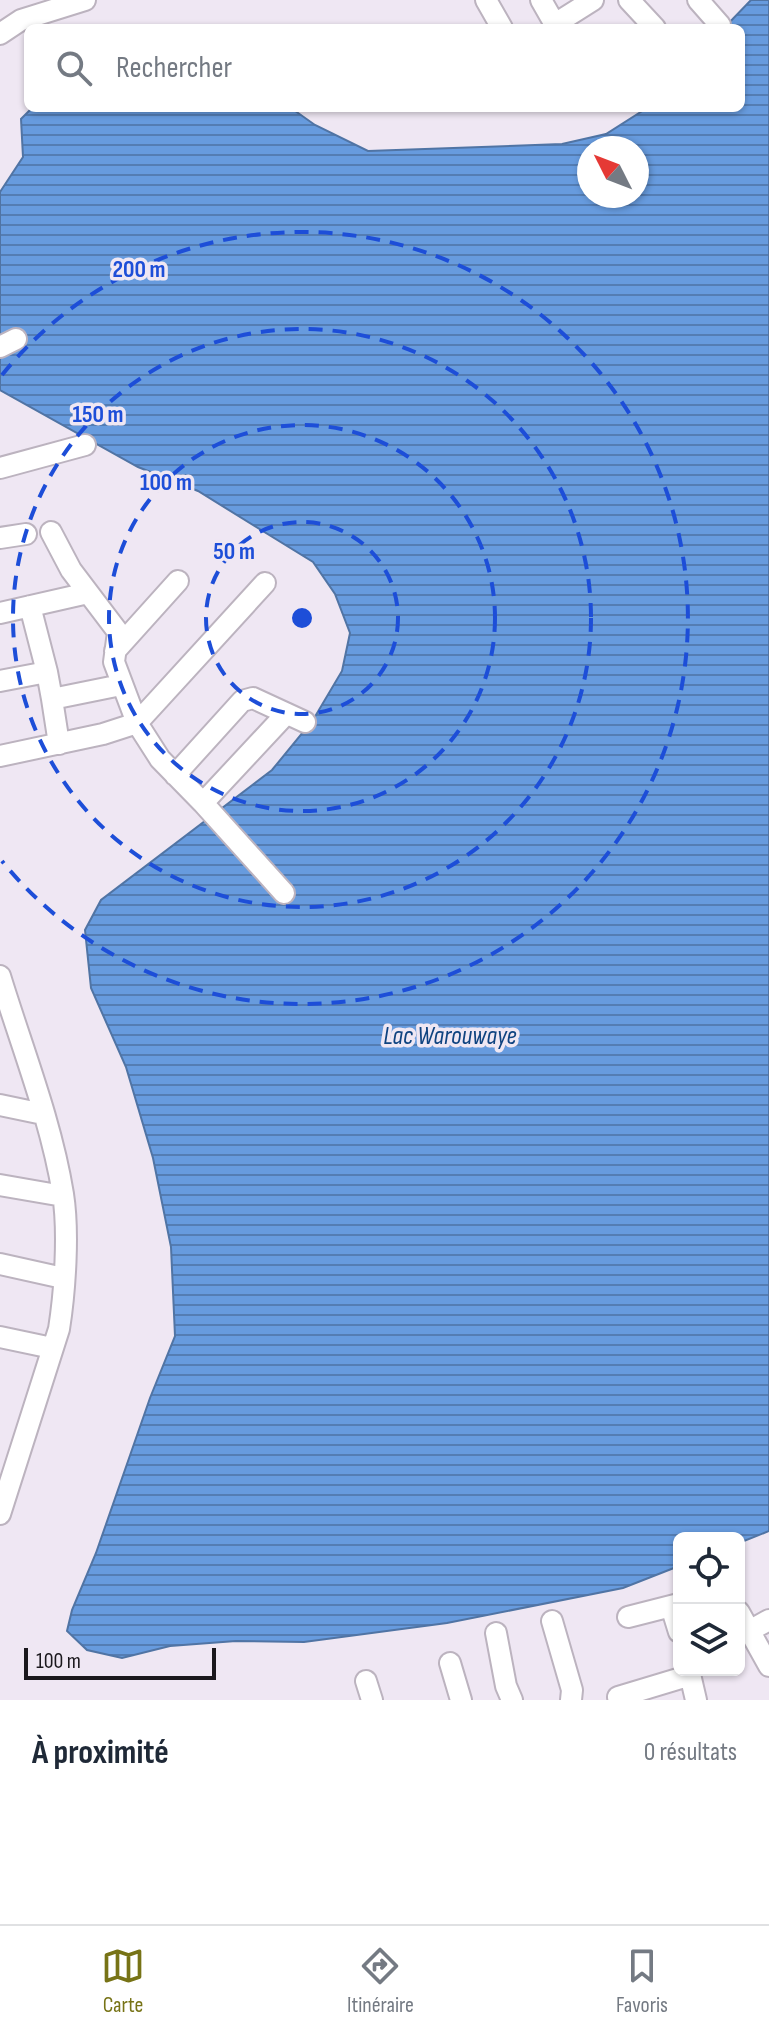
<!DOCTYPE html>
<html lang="fr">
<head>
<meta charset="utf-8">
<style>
	:root { --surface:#fff; --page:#f2f2f3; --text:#1f2937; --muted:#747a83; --line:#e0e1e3; --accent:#777316 }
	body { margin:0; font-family:"Sofia Sans Condensed",sans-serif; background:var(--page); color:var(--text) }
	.controls { position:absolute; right:24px; bottom:24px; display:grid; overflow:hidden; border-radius:12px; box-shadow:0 2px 6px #0004 }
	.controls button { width:72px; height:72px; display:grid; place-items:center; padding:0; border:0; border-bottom:2px solid var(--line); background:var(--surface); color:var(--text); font:40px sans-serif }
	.compass { position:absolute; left:577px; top:136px; width:72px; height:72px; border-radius:50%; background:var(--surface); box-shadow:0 2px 6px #0004; rotate:312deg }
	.scale { position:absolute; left:24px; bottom:20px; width:192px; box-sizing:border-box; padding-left:8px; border:4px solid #1b181d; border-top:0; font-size:22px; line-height:28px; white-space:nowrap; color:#1b181d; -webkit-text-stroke:6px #efe7f3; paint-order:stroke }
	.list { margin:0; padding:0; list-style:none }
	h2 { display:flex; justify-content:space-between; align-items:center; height:104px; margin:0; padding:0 32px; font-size:34px }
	h2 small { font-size:26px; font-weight:400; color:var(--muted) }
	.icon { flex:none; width:44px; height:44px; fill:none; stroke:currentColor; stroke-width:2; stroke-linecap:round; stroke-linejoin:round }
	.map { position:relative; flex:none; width:769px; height:1700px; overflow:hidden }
	.search { position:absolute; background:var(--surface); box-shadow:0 2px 6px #0004; left:24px; right:24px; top:24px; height:88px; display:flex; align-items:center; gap:20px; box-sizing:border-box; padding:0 28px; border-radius:12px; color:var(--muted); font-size:30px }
	.sheet { height:224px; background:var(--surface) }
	nav { display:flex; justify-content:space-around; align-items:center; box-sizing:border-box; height:112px; border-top:2px solid var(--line); background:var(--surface); font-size:22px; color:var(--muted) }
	nav a { display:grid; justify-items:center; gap:4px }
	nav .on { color:var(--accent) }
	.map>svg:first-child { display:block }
	.water { fill:url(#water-rules); stroke:#5074a4; stroke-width:2; fill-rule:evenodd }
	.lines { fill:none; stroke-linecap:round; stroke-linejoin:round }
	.minor-casing { stroke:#bcb3bf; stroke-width:24 }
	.minor { stroke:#fff; stroke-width:20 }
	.ring { fill:none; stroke:#1d4ed8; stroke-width:4; stroke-dasharray:14 10 }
	.labels { text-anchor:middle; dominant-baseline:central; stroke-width:7; stroke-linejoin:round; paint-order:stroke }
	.water-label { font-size:26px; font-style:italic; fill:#0f4380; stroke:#efe7f3 }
	.centre { fill:#1d4ed8; stroke:#efe7f3; stroke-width:4 }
	.ring-label { font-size:24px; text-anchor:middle; font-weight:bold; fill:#1d4ed8; stroke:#efe7f3; stroke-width:7; stroke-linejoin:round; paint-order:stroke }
</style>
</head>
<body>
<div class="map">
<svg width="769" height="1700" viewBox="0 0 769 1700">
	<defs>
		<pattern id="water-rules" width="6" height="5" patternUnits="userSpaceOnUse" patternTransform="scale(2)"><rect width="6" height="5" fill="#679bde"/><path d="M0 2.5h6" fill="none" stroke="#547db3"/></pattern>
	</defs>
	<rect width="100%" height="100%" fill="#efe7f3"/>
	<path class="water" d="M751,0H769V1531L739,1543V1538H679V1566L623,1588L447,1623L304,1642L236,1641L170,1646L122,1658L87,1650L67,1631L72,1610L96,1553L150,1398L175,1336L171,1247L153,1158L126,1067L91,988L85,930L101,900L272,770L313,720L342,671L350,633L335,594L313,562L198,491L138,467L0,390V192L23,157L21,119L32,108H291L315,125L368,151L562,144L606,134L647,108H741V28H724ZM589,148H637V196H589Z"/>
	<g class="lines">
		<defs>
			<path id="minor" d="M486,0L502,28
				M541,0L557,28
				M629,0L655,28
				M698,0L720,25
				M555,24L593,0
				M0,34L21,20L85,0
				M0,347L16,339
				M0,468L85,445
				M0,538L26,534
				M265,583L137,723L160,759L203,803L284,893
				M30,606L47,672
				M0,613L88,593
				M115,651L178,581
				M0,681L47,672L52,699L121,685
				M52,699L59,744
				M0,756L103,734L137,723L114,662L118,632L71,570L51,532
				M175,775L242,701L253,698L305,722
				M203,803L286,714
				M0,976C22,1048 51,1120 63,1194C69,1232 65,1291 59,1329L0,1514
				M0,1105L43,1114
				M0,1185L63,1196
				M0,1264L63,1278
				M0,1337L52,1348
				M671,1606L679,1632
				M739,1612L769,1666
				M628,1617L679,1604
				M552,1621L572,1690L571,1700
				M751,1630L769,1620
				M496,1633L506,1686L512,1700
				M450,1663L461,1700
				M689,1670L696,1700
				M366,1681L372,1700
				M618,1697L691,1675"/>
		</defs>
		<use href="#minor" class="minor-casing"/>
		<use href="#minor" class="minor"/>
	</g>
	<g class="ring">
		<circle cx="302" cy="618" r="96"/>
		<circle cx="302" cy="618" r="193"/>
		<circle cx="302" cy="618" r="289"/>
		<path d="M2 375A386 386 0 1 1 2 861"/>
	</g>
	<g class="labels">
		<g class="water-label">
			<text x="450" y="1036">Lac Warouwaye</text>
		</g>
	</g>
	<circle cx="302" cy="618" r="12" class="centre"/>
	<g class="ring-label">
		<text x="139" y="277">200 m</text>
		<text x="98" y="422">150 m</text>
		<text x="166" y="490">100 m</text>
		<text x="234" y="559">50 m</text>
	</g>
</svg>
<div class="controls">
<button><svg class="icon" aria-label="locate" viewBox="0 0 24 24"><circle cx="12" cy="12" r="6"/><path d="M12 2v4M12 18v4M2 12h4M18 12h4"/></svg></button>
<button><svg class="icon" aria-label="layers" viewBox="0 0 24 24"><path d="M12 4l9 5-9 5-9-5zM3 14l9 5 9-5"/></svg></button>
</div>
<svg class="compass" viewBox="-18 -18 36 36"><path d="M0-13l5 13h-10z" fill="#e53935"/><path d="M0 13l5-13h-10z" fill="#747a83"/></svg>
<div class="scale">100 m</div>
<div class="search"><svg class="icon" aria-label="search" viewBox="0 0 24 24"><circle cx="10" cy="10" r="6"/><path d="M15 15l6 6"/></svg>Rechercher</div>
</div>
<section class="sheet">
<h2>À proximité<small>0 résultats</small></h2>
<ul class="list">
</ul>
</section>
<nav>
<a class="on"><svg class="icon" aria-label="map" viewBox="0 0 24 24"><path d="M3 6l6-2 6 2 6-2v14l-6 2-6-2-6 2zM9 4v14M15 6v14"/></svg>Carte</a>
<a><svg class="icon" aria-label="directions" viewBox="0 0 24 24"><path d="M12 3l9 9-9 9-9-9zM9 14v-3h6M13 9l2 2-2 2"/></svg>Itinéraire</a>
<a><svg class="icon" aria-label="saved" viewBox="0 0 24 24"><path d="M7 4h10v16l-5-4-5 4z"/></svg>Favoris</a>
</nav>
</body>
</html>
